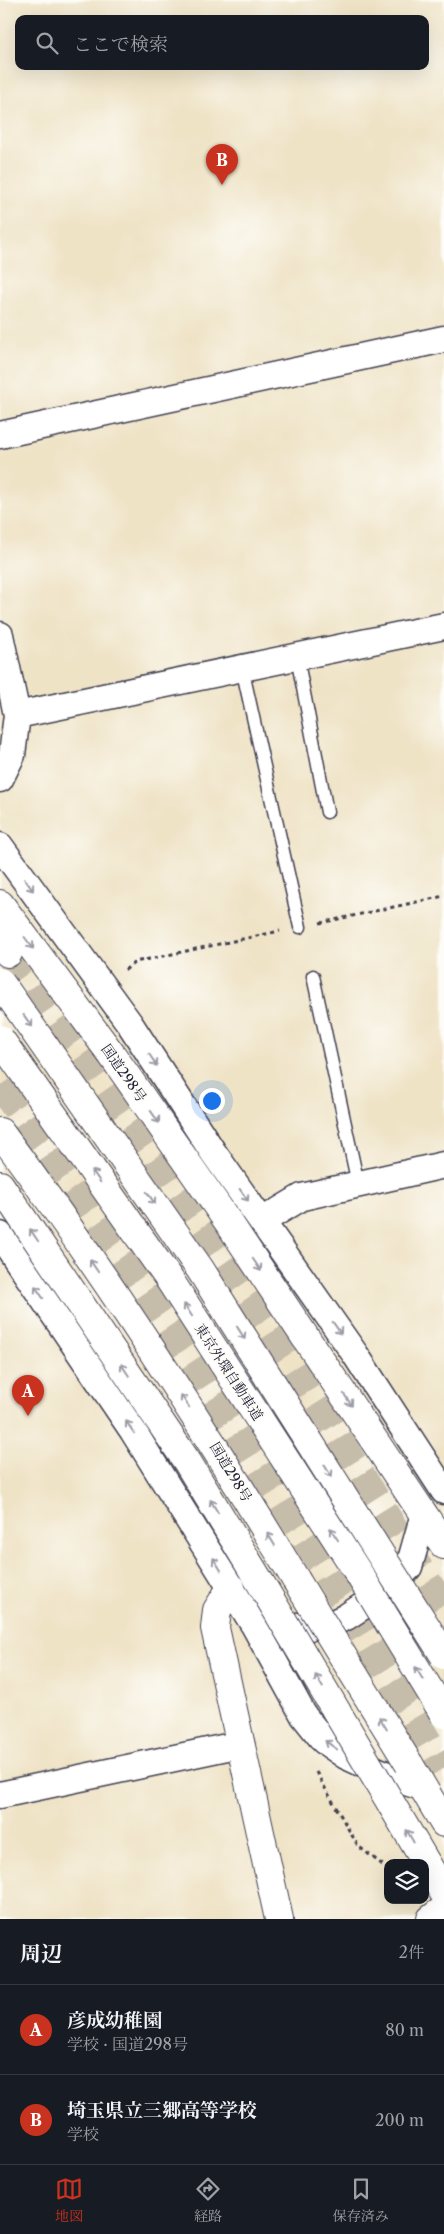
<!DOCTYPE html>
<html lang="ja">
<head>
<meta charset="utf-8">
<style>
	:root { --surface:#171b24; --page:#242831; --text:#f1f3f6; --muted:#9ea1a6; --line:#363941; --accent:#c8321e }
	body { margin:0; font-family:"Libre Caslon Text","Noto Serif JP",serif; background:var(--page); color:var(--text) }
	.controls { position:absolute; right:15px; bottom:15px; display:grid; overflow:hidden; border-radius:10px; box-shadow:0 5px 20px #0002 }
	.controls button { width:45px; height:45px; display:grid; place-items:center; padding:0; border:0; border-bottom:1px solid var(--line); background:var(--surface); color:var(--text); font:25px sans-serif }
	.you { position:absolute; left:211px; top:1100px; width:18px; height:18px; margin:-12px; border:4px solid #fff; border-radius:50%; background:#1a73e8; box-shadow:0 0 0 8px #1a73e833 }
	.badge { display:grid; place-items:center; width:32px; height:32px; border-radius:50%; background:var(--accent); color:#fff; font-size:16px; font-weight:700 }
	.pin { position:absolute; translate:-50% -41px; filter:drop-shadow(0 1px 2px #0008) }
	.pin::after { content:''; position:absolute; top:26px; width:18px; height:15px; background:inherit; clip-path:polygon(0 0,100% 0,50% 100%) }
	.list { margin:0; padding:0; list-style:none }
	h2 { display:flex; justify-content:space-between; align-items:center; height:65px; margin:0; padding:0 20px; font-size:21px }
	h2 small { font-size:16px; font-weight:400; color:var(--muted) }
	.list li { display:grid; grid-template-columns:32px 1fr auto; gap:15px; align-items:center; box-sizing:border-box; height:90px; padding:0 20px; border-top:1px solid var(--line) }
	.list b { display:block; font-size:19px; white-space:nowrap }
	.list p { margin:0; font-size:16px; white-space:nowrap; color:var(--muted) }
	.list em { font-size:16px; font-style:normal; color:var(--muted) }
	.icon { flex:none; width:28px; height:28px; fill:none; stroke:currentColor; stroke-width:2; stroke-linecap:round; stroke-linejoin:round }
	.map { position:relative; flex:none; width:444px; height:1919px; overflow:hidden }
	.search { position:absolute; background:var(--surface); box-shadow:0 5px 20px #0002; left:15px; right:15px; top:15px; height:55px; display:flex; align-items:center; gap:12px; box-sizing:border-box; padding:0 18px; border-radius:10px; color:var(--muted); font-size:19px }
	.sheet { height:245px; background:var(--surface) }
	nav { display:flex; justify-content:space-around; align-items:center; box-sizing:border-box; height:70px; border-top:1px solid var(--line); background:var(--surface); font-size:14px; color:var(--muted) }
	nav a { display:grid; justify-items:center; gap:2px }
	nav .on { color:var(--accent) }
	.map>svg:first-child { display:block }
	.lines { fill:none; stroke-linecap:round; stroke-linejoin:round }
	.highway-tunnel { stroke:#c6bcaa; stroke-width:28; stroke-dasharray:28 14; stroke-linecap:butt }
	.lane-casing { stroke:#413f50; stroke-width:15 }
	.street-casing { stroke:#413f50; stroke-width:29 }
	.secondary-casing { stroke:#413f50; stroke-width:30 }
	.highway-casing { stroke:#413f50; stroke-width:30 }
	.path { stroke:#413f50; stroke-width:3; stroke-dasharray:4 4; stroke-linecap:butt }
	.lane { stroke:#fff; stroke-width:12 }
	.street { stroke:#fff; stroke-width:26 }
	.secondary { stroke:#fff; stroke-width:28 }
	.highway { stroke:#fff; stroke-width:28 }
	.highway-bridge-casing { stroke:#413f50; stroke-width:30; stroke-linecap:butt }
	.highway-bridge { stroke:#fff; stroke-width:28 }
	.oneway { stroke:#9c9ca7 }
	.labels { text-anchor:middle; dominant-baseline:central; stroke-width:4; stroke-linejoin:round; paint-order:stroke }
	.street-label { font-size:14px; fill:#22223b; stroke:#fdfcf7 }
</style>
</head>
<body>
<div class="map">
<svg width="444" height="1919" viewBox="0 0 444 1919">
	<rect width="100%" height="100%" fill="#fdfcf7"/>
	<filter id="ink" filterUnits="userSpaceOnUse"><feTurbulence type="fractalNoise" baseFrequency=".02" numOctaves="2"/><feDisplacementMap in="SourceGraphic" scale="10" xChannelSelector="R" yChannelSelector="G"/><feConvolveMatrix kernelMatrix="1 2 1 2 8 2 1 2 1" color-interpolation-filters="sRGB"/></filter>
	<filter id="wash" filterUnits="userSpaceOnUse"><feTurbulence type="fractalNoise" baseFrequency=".0096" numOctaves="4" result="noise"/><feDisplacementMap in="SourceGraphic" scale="20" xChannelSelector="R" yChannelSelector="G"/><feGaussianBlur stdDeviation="1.12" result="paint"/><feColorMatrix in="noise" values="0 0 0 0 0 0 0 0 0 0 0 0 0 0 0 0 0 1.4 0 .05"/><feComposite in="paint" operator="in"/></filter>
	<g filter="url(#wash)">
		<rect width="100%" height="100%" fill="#efe3c6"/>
	</g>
	<g filter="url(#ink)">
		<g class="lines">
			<path class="highway-tunnel" d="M8,953L271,1331L444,1608
				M0,1086C73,1188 147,1290 215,1395C294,1518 369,1643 444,1768"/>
			<defs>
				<path id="lane" d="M297,657L327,812
					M242,668L300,927
					M313,976L358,1184"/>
				<path id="street" d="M0,435L444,339
					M0,635L17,715L12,755L0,779
					M17,715L444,626
					M0,846L130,1024L213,1152L355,1354L444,1491
					M262,1221L302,1197L444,1165
					M0,1235L133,1431L254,1625L304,1716L324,1741L346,1756L396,1779L422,1787
					M267,1625L324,1627L346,1617L386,1591L409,1567L424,1514
					M0,1795L241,1744"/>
				<path id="secondary" d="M231,1588L217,1610L215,1628L279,1919
					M431,1919L444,1909"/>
				<path id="highway" d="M0,904L112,1055L231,1226L444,1545
					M0,942L8,953
					M0,1132C107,1276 204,1427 296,1580
					M0,1185L188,1463L266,1592
					M409,1764L444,1823"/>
			</defs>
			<use href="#lane" class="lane-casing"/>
			<use href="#street" class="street-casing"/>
			<use href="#secondary" class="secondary-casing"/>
			<use href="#highway" class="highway-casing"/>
			<path class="path" d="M320,923L444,896
				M125,970L135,962L280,931
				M316,1772L358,1846L388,1869"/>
			<use href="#lane" class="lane"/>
			<use href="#street" class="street"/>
			<use href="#secondary" class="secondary"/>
			<use href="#highway" class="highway"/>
			<defs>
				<path id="highway-bridge" d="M0,982L200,1269L444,1655
					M0,1039L169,1279L359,1574L444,1714
					M296,1580L409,1764
					M266,1592L444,1893"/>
			</defs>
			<use href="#highway-bridge" class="highway-bridge-casing"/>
			<use href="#highway-bridge" class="highway-bridge"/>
		</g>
		<defs><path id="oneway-shaft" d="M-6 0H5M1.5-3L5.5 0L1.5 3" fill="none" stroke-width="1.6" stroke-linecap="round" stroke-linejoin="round" transform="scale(1.25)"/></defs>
		<g class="oneway">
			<use href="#oneway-shaft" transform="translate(29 885) rotate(54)"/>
			<use href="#oneway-shaft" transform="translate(29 943) rotate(53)"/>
			<use href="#oneway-shaft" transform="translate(28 1021) rotate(54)"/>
			<use href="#oneway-shaft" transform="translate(153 1060) rotate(57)"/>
			<use href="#oneway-shaft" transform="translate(155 1117) rotate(55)"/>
			<use href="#oneway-shaft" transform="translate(96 1176) rotate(-125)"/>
			<use href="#oneway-shaft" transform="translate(244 1195) rotate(54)"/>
			<use href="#oneway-shaft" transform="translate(151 1198) rotate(55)"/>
			<use href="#oneway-shaft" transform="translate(34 1235) rotate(-124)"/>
			<use href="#oneway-shaft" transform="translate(257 1265) rotate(56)"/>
			<use href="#oneway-shaft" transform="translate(94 1266) rotate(-124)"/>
			<use href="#oneway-shaft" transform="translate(39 1292) rotate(-124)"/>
			<use href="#oneway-shaft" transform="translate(188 1310) rotate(-123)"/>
			<use href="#oneway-shaft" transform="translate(337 1328) rotate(55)"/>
			<use href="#oneway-shaft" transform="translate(241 1333) rotate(58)"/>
			<use href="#oneway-shaft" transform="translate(125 1370) rotate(-124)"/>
			<use href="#oneway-shaft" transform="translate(348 1400) rotate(56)"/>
			<use href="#oneway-shaft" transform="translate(185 1401) rotate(-124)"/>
			<use href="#oneway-shaft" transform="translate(130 1427) rotate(-124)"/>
			<use href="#oneway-shaft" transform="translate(328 1471) rotate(58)"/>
			<use href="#oneway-shaft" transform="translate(214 1506) rotate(-121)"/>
			<use href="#oneway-shaft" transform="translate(334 1534) rotate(-123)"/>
			<use href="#oneway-shaft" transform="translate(271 1539) rotate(-121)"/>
			<use href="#oneway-shaft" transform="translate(217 1564) rotate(-122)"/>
			<use href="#oneway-shaft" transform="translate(419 1673) rotate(-121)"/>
			<use href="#oneway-shaft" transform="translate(319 1681) rotate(-120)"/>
			<use href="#oneway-shaft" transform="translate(383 1723) rotate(-121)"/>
			<use href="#oneway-shaft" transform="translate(331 1745) rotate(-144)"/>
			<use href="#oneway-shaft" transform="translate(410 1836) rotate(-120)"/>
		</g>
	</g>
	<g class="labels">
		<g class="street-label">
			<text transform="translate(124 1073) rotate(55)">国道298号</text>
			<text transform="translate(229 1372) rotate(57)">東京外環自動車道</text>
			<text transform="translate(231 1472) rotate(59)">国道298号</text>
		</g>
	</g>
</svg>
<div class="controls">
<button><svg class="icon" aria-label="layers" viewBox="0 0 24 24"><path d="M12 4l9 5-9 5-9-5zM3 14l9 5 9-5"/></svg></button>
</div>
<div class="you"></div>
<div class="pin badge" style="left:28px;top:1416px">A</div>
<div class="pin badge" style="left:222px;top:185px">B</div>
<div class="search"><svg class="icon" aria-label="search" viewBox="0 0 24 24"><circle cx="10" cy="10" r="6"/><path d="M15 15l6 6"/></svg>ここで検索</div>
</div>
<section class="sheet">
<h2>周辺<small>2件</small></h2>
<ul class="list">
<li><span class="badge">A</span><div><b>彦成幼稚園</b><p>学校 · 国道298号</p></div><em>80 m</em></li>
<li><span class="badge">B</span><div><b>埼玉県立三郷高等学校</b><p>学校</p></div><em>200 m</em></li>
</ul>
</section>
<nav>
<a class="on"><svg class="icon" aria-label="map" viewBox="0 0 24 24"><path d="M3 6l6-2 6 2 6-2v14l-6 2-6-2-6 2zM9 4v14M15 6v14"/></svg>地図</a>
<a><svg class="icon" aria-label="directions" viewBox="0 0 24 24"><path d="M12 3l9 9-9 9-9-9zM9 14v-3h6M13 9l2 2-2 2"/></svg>経路</a>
<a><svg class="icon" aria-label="saved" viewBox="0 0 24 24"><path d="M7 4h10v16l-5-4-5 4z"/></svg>保存済み</a>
</nav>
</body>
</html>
